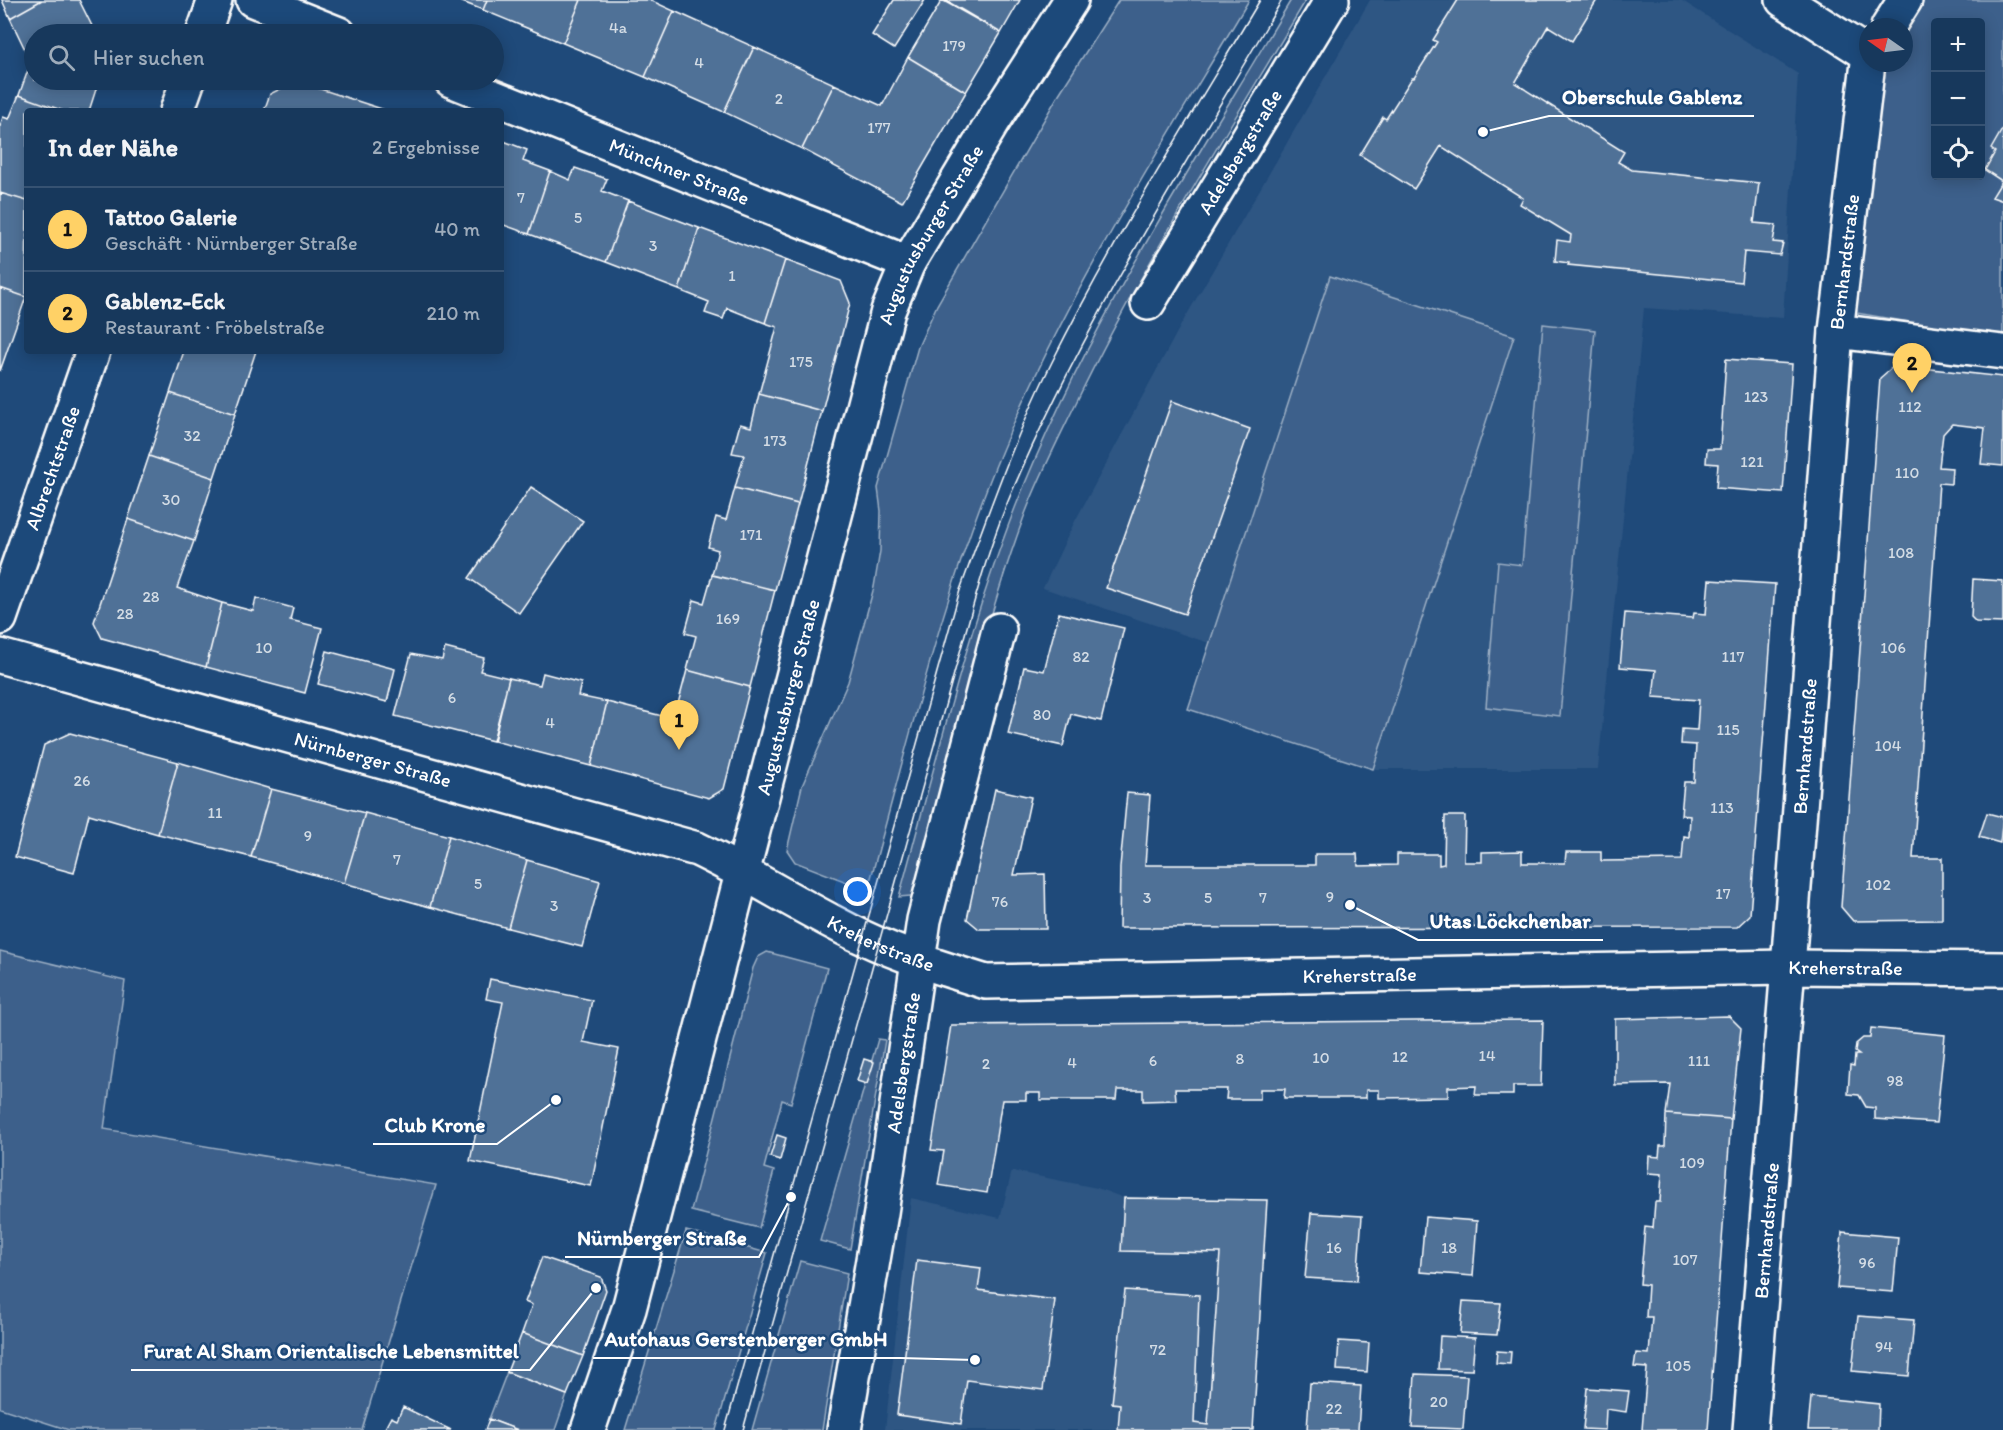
<!DOCTYPE html>
<html lang="de">
<head>
<meta charset="utf-8">
<style>
	:root { --surface:#17385c; --page:#244365; --text:#f1f3f6; --muted:#9eacbb; --line:#365272; --accent:#ffd166 }
	body { margin:0; font-family:Itim,sans-serif; background:var(--page); color:var(--text) }
	.controls { position:absolute; right:18px; top:18px; display:grid; overflow:hidden; border-radius:6px; box-shadow:0 3px 15px #0003 }
	.controls button { width:54px; height:54px; display:grid; place-items:center; padding:0; border:0; border-bottom:2px solid var(--line); background:var(--surface); color:var(--text); font:30px sans-serif }
	.compass { position:absolute; left:1859px; top:18px; width:54px; height:54px; border-radius:50%; background:var(--surface); box-shadow:0 3px 15px #0003; rotate:284deg }
	.you { position:absolute; left:858px; top:892px; width:21px; height:21px; margin:-15px; border:4px solid #fff; border-radius:50%; background:#1a73e8; box-shadow:0 0 0 9px #1a73e833 }
	.badge { display:grid; place-items:center; width:39px; height:39px; border-radius:50%; background:var(--accent); color:#111; font-size:20px; font-weight:700 }
	.pin { position:absolute; translate:-50% -50px; filter:drop-shadow(0 2px 3px #0008) }
	.pin::after { content:''; position:absolute; top:32px; width:21px; height:18px; background:inherit; clip-path:polygon(0 0,100% 0,50% 100%) }
	.list { margin:0; padding:0; list-style:none }
	h2 { display:flex; justify-content:space-between; align-items:center; height:78px; margin:0; padding:0 24px; font-size:26px }
	h2 small { font-size:20px; font-weight:400; color:var(--muted) }
	.list li { display:grid; grid-template-columns:39px 1fr auto; gap:18px; align-items:center; box-sizing:border-box; height:84px; padding:0 24px; border-top:2px solid var(--line) }
	.list b { display:block; font-size:22px; white-space:nowrap }
	.list p { margin:0; font-size:20px; white-space:nowrap; color:var(--muted) }
	.list em { font-size:20px; font-style:normal; color:var(--muted) }
	.icon { flex:none; width:33px; height:33px; fill:none; stroke:currentColor; stroke-width:2; stroke-linecap:round; stroke-linejoin:round }
	.map { position:relative; flex:none; width:2003px; height:1430px; overflow:hidden }
	.search { position:absolute; background:var(--surface); box-shadow:0 3px 15px #0003; left:24px; top:24px; width:480px; height:66px; display:flex; align-items:center; gap:15px; box-sizing:border-box; padding:0 21px; border-radius:33px; color:var(--muted); font-size:22px }
	.panel { position:absolute; background:var(--surface); box-shadow:0 3px 15px #0003; left:24px; top:108px; width:480px; height:246px; border-radius:6px }
	.map>svg:first-child { display:block }
	.built { fill:#2e5683 }
	.green { fill:#3c618b; stroke:#9eb0c5; stroke-width:1.5; fill-rule:evenodd }
	.building { fill:#507197; stroke:#fff; stroke-width:1.5 }
	.lines { fill:none; stroke-linecap:round; stroke-linejoin:round }
	.street-casing { stroke:#fff; stroke-width:38 }
	.secondary-casing { stroke:#fff; stroke-width:38 }
	.street { stroke:#1f4a7a; stroke-width:33 }
	.secondary { stroke:#1f4a7a; stroke-width:33 }
	.tram { stroke:#fff; stroke-width:1.5 }
	.labels { text-anchor:middle; dominant-baseline:central; stroke-width:5; stroke-linejoin:round; paint-order:stroke }
	.number-label { font-size:16px; fill:#d3dce5 }
	.street-label { font-size:20px; fill:#fff; stroke:#1f4a7a }
	.leader { fill:none; stroke:#fff; stroke-width:2 }
	.callout-dot { fill:#fff; stroke:#1f4a7a; stroke-width:2 }
	.callout-label { font-size:21px; text-anchor:middle; font-weight:bold; fill:#fff; stroke:#1f4a7a; stroke-width:5; stroke-linejoin:round; paint-order:stroke }
</style>
</head>
<body>
<div class="map">
<svg width="2003" height="1430" viewBox="0 0 2003 1430">
	<rect width="100%" height="100%" fill="#1f4a7a"/>
	<filter id="ink" filterUnits="userSpaceOnUse"><feTurbulence type="fractalNoise" baseFrequency=".0167" numOctaves="2"/><feDisplacementMap in="SourceGraphic" scale="12" xChannelSelector="R" yChannelSelector="G"/><feConvolveMatrix kernelMatrix="1 2 1 2 8 2 1 2 1" color-interpolation-filters="sRGB"/></filter>
	<g filter="url(#ink)">
		<path class="built" d="M1370,0H1681L1798,74L1783,318L1644,308L1598,769H1373L1188,709L1209,643L1043,588L1074,523L1181,325Z
			M1012,1171L1097,1188L1124,1198L1267,1200L1253,1430H885L911,1198L1000,1218Z"/>
		<path class="green" d="M1119,0H1249C1162,146 1069,290 1003,448C944,588 910,738 869,885L857,886L795,862L787,850L802,786L848,682L874,587L880,551L881,511L878,488L918,347L937,305L1059,94Z
			M1291,0H1306C1226,134 1142,266 1074,407C1057,442 1039,477 1025,514C979,637 952,767 923,895L899,897C935,767 966,634 1015,508C1085,329 1193,165 1291,0Z
			M1905,0H2003V338L1839,310L1868,63H1904ZM1936,22H1980V176H1936Z
			M1330,276L1514,336L1373,769L1188,709Z
			M1543,324L1595,330L1560,716L1486,707L1498,562L1522,565Z
			M0,951L125,981L104,1129L436,1185L362,1430H69L0,1408Z
			M767,952L827,968L791,1103L782,1100L764,1168L774,1171L759,1228L691,1211L753,968L758,957Z
			M878,1039L885,1040L850,1249L820,1241Z
			M686,1231L767,1253L716,1430H625Z
			M800,1261L847,1273L822,1430H752Z
			M507,1372L567,1395L555,1430H518L489,1419Z"/>
		<path class="building" d="M2,0H42L10,18Z
			M42,0H79L96,34H34V80H99L89,111H64L19,95L31,62L10,18Z
			M457,0H487L483,10Z
			M487,0H581L563,43L483,10Z
			M581,0H650L674,11L645,77L563,43Z
			M894,0H925L894,49L872,35Z
			M942,0L1001,33L966,92L908,57Z
			M945,0H1020L1001,33Z
			M1458,0H1597L1572,41L1548,26L1515,83L1624,152L1618,162L1632,170L1759,183L1754,223L1776,225L1773,242L1783,243L1780,255L1744,252L1741,282L1568,265L1569,263L1555,261L1557,240L1570,242L1571,235L1520,204L1523,198L1441,146L1414,189L1360,155L1383,117L1386,119L1412,78H1414L1437,42L1433,40Z
			M674,11L754,47L724,112L645,77Z
			M754,47L834,84L802,149L724,112Z
			M908,57L966,92L902,202L802,149L834,84L882,106Z
			M296,81L388,111H264L270,94Z
			M19,95L64,111H27V201L0,193V126L3,117L9,119Z
			M2003,128V201L1992,197L2002,181L1985,170L1995,152L1991,149Z
			M501,140L527,150L523,161L550,171L529,234L501,224Z
			M575,168L607,179L602,191L628,201L606,262L529,234L550,171L570,180Z
			M0,193L27,201L26,297L0,288Z
			M628,201L699,228L679,290L606,262Z
			M699,228L785,260L765,323L727,308L723,319L705,313L709,302L679,290Z
			M785,260L841,281L850,303L822,411L759,394L777,327L765,323Z
			M0,288L26,297L0,371Z
			M184,351H256L235,414L170,393Z
			M1726,359L1792,364L1783,493L1716,488L1718,464L1706,463L1707,449H1720Z
			M1895,365L2003,377V466L1981,464L1985,428L1952,424L1943,434L1939,467L1952,468L1951,484L1939,483L1913,858H1942V920L1853,921L1841,907L1880,378Z
			M170,393L235,414L214,478L149,456Z
			M759,394L822,411L798,504L735,488L744,455L732,453L740,424L751,427Z
			M1172,401L1250,429L1185,614L1106,588Z
			M149,456L214,478L194,541L128,519Z
			M531,487L583,521L519,613L469,578Z
			M735,488L798,504L775,590L712,575L718,550L708,547L716,517L726,520Z
			M128,519L194,541L177,588L222,603L206,667L102,638L94,622Z
			M712,575L775,590L750,687L687,670L696,636L685,633L694,600L704,603Z
			M1973,579L2003,581V623L1976,622L1971,617Z
			M1709,580L1775,584L1750,915L1737,927L1119,928L1120,867L1127,793L1150,795L1145,865H1315V854H1357L1358,866L1397,865V854H1439V865L1444,864L1445,816H1465L1464,862H1482V852L1522,851V863H1565L1566,852H1601V861L1682,860L1684,836L1689,837L1690,816L1681,815L1684,782H1694L1696,745L1681,744L1682,729L1697,730L1699,700L1653,697L1656,670L1620,667L1625,613L1693,618L1694,613L1706,614Z
			M256,598L293,608L290,620L322,628L305,693L206,667L222,603L253,611Z
			M1059,613L1124,628L1101,721L1071,714L1063,746L1008,734L1024,667L1044,671Z
			M445,648L484,658L480,671L509,678L493,741L395,716L411,654L442,660Z
			M327,651L395,669L387,702L318,684Z
			M687,670L750,687L724,789L709,798L591,766L607,702L674,719Z
			M543,673L581,683L578,696L607,702L591,766L494,741L509,678L540,685Z
			M70,733L178,762L158,834L89,814L74,873L15,857L44,745Z
			M178,762L271,789L251,857L158,834Z
			M271,789L365,813L344,883L251,857Z
			M995,789L1031,797L1014,875L1045,874L1046,929H979L967,919Z
			M365,813L449,836L430,907L344,883Z
			M1987,813L2003,817L2000,843L1979,837Z
			M449,836L527,860L508,928L430,907Z
			M527,860L600,881L582,947L508,928Z
			M490,979L592,1000L583,1042L619,1049L591,1186L470,1161L503,1002L486,999Z
			M1729,1016L1741,1028L1731,1119L1666,1114L1670,1084L1615,1085V1019Z
			M1543,1020L1541,1086H1513V1095H1475L1476,1086L1448,1087V1097L1379,1098V1090H1366V1098H1284L1285,1089H1260V1099H1226L1227,1089H1175L1176,1100L1143,1101V1090H1117L1116,1100H1040V1093H1026V1100H1002L987,1193L938,1185L944,1151L931,1150L951,1025Z
			M1871,1028L1945,1035L1936,1123L1875,1119V1108L1866,1107L1859,1095L1848,1094L1850,1065L1854,1066L1855,1055H1859L1855,1052L1856,1044L1863,1038H1870Z
			M864,1059L874,1062L867,1084L857,1081Z
			M1666,1114L1731,1119L1708,1430H1642L1647,1368L1634,1367L1636,1353L1649,1354L1652,1317H1646L1648,1285L1640,1284L1645,1227L1653,1228L1655,1202H1660L1662,1174L1648,1173L1649,1156L1659,1157L1660,1146H1665Z
			M777,1135L786,1138L780,1160L770,1157Z
			M1124,1198L1267,1200L1253,1430H1118L1120,1404L1112,1403L1125,1290L1199,1295L1194,1423L1208,1425L1220,1253L1121,1251Z
			M1311,1213L1362,1216L1357,1281L1305,1278Z
			M1425,1217L1477,1221L1473,1276L1420,1272Z
			M1842,1232L1898,1237L1893,1292L1837,1288Z
			M542,1257L601,1277L606,1290L583,1356L522,1333L532,1305L525,1302Z
			M917,1260L981,1268L978,1290L1055,1300L1043,1390L967,1380L961,1424L897,1415Z
			M1463,1301L1501,1303L1497,1335L1460,1333Z
			M1858,1316L1914,1320L1909,1376L1852,1371Z
			M522,1333L583,1356L567,1395L507,1372Z
			M1440,1336L1475,1338L1472,1370L1438,1369Z
			M1339,1341L1369,1343L1367,1372L1337,1370Z
			M1497,1351L1511,1352L1510,1364L1496,1363Z
			M1415,1374L1467,1376L1463,1429L1412,1427Z
			M1310,1383L1361,1386L1358,1430H1307Z
			M1587,1388L1629,1391L1626,1412L1606,1409L1605,1430L1583,1429Z
			M1811,1397L1879,1404L1878,1430H1808Z
			M403,1407L451,1430H384L391,1417L397,1420Z
			M489,1419L518,1430H485Z"/>
		<g class="lines">
			<defs>
				<g id="street">
					<path d="M253,0L339,34"/>
					<path d="M1783,0L1868,54"/>
					<path d="M1888,27L1905,0"/>
					<path d="M203,34L215,0"/>
					<path id="s1" d="M451,80L908,263"/>
					<path d="M177,111L188,80"/>
					<path id="s2" d="M1148,303L1332,0"/>
					<path d="M1836,331L2003,352"/>
					<path id="s3" d="M0,618L93,351"/>
					<path id="s4" d="M0,656L697,849C753,876 806,910 862,937C902,956 944,969 986,982L1788,967L2003,969"/>
					<path id="s5" d="M844,1430L881,1213L924,920L999,630"/>
					<path id="s6" d="M1750,1430L1788,967L1836,331L1868,63"/>
				</g>
				<g id="secondary">
					<path id="s7" d="M588,1430L629,1309L888,311L908,263L994,120L1071,0"/>
				</g>
			</defs>
			<use href="#street" class="street-casing"/>
			<use href="#secondary" class="secondary-casing"/>
			<use href="#street" class="street"/>
			<use href="#secondary" class="secondary"/>
			<path class="tram" d="M725,1430L960,590C988,513 1015,436 1052,362C1114,238 1189,119 1260,0
				M743,1430L962,645C976,595 990,543 1011,494C1085,321 1187,162 1282,0"/>
		</g>
	</g>
	<g class="labels">
		<g class="number-label">
			<text x="618" y="27">4a</text>
			<text x="954" y="45">179</text>
			<text x="699" y="62">4</text>
			<text x="779" y="98">2</text>
			<text x="879" y="127">177</text>
			<text x="521" y="197">7</text>
			<text x="578" y="217">5</text>
			<text x="653" y="245">3</text>
			<text x="732" y="275">1</text>
			<text x="801" y="361">175</text>
			<text x="1756" y="396">123</text>
			<text x="1910" y="406">112</text>
			<text x="192" y="435">32</text>
			<text x="775" y="440">173</text>
			<text x="1752" y="461">121</text>
			<text x="1907" y="472">110</text>
			<text x="171" y="499">30</text>
			<text x="751" y="534">171</text>
			<text x="1901" y="552">108</text>
			<text x="151" y="596">28</text>
			<text x="125" y="613">28</text>
			<text x="728" y="618">169</text>
			<text x="264" y="647">10</text>
			<text x="1893" y="647">106</text>
			<text x="1081" y="656">82</text>
			<text x="1733" y="656">117</text>
			<text x="452" y="697">6</text>
			<text x="1042" y="714">80</text>
			<text x="550" y="722">4</text>
			<text x="1728" y="729">115</text>
			<text x="1888" y="745">104</text>
			<text x="82" y="780">26</text>
			<text x="1722" y="807">113</text>
			<text x="215" y="812">11</text>
			<text x="308" y="835">9</text>
			<text x="397" y="859">7</text>
			<text x="478" y="883">5</text>
			<text x="1878" y="884">102</text>
			<text x="1723" y="893">17</text>
			<text x="1330" y="896">9</text>
			<text x="1147" y="897">3</text>
			<text x="1208" y="897">5</text>
			<text x="1263" y="897">7</text>
			<text x="1000" y="901">76</text>
			<text x="554" y="905">3</text>
			<text x="1487" y="1055">14</text>
			<text x="1400" y="1056">12</text>
			<text x="1321" y="1057">10</text>
			<text x="1240" y="1058">8</text>
			<text x="1153" y="1060">6</text>
			<text x="1699" y="1060">111</text>
			<text x="1072" y="1062">4</text>
			<text x="986" y="1063">2</text>
			<text x="1895" y="1080">98</text>
			<text x="1692" y="1162">109</text>
			<text x="1334" y="1247">16</text>
			<text x="1449" y="1247">18</text>
			<text x="1685" y="1259">107</text>
			<text x="1867" y="1262">96</text>
			<text x="1884" y="1346">94</text>
			<text x="1158" y="1349">72</text>
			<text x="1678" y="1365">105</text>
			<text x="1439" y="1401">20</text>
			<text x="1334" y="1408">22</text>
		</g>
		<g class="street-label">
			<text stroke="none"><textPath href="#s2" startOffset="177">Adelsbergstraße</textPath></text>
			<text stroke="none"><textPath href="#s1" startOffset="246">Münchner Straße</textPath></text>
			<text stroke="none"><textPath href="#s7" startOffset="1246">Augustusburger Straße</textPath></text>
			<text stroke="none"><textPath href="#s6" startOffset="1172">Bernhardstraße</textPath></text>
			<text stroke="none"><textPath href="#s3" startOffset="159">Albrechtstraße</textPath></text>
			<text stroke="none"><textPath href="#s7" startOffset="760">Augustusburger Straße</textPath></text>
			<text stroke="none"><textPath href="#s6" startOffset="686">Bernhardstraße</textPath></text>
			<text stroke="none"><textPath href="#s4" startOffset="387">Nürnberger Straße</textPath></text>
			<text stroke="none"><textPath href="#s4" startOffset="930">Kreherstraße</textPath></text>
			<text stroke="none"><textPath href="#s4" startOffset="1902">Kreherstraße</textPath></text>
			<text stroke="none"><textPath href="#s4" startOffset="1416">Kreherstraße</textPath></text>
			<text stroke="none"><textPath href="#s5" startOffset="372">Adelsbergstraße</textPath></text>
			<text stroke="none"><textPath href="#s6" startOffset="200">Bernhardstraße</textPath></text>
		</g>
	</g>
	<path class="leader" d="M1483 132L1549 116H1754M1350 905L1418 940H1603M556 1100L497 1144H373M791 1197L759 1257H565M975 1360L900 1358H593M596 1288L530 1370H131"/>
	<g class="callout-dot">
		<circle cx="1483" cy="132" r="6"/>
		<circle cx="1350" cy="905" r="6"/>
		<circle cx="556" cy="1100" r="6"/>
		<circle cx="791" cy="1197" r="6"/>
		<circle cx="975" cy="1360" r="6"/>
		<circle cx="596" cy="1288" r="6"/>
	</g>
	<g class="callout-label">
		<text x="1652" y="104">Oberschule Gablenz</text>
		<text x="1510" y="928">Utas Löckchenbar</text>
		<text x="435" y="1132">Club Krone</text>
		<text x="662" y="1245">Nürnberger Straße</text>
		<text x="746" y="1346">Autohaus Gerstenberger GmbH</text>
		<text x="331" y="1358">Furat Al Sham Orientalische Lebensmittel</text>
	</g>
</svg>
<div class="controls">
<button>+</button>
<button>−</button>
<button><svg class="icon" aria-label="locate" viewBox="0 0 24 24"><circle cx="12" cy="12" r="6"/><path d="M12 2v4M12 18v4M2 12h4M18 12h4"/></svg></button>
</div>
<svg class="compass" viewBox="-18 -18 36 36"><path d="M0-13l5 13h-10z" fill="#e53935"/><path d="M0 13l5-13h-10z" fill="#9eacbb"/></svg>
<div class="you"></div>
<div class="pin badge" style="left:679px;top:750px">1</div>
<div class="pin badge" style="left:1912px;top:393px">2</div>
<div class="search"><svg class="icon" aria-label="search" viewBox="0 0 24 24"><circle cx="10" cy="10" r="6"/><path d="M15 15l6 6"/></svg>Hier suchen</div>
<section class="panel">
<h2>In der Nähe<small>2 Ergebnisse</small></h2>
<ul class="list">
<li><span class="badge">1</span><div><b>Tattoo Galerie</b><p>Geschäft · Nürnberger Straße</p></div><em>40 m</em></li>
<li><span class="badge">2</span><div><b>Gablenz-Eck</b><p>Restaurant · Fröbelstraße</p></div><em>210 m</em></li>
</ul>
</section>
</div>
</body>
</html>
